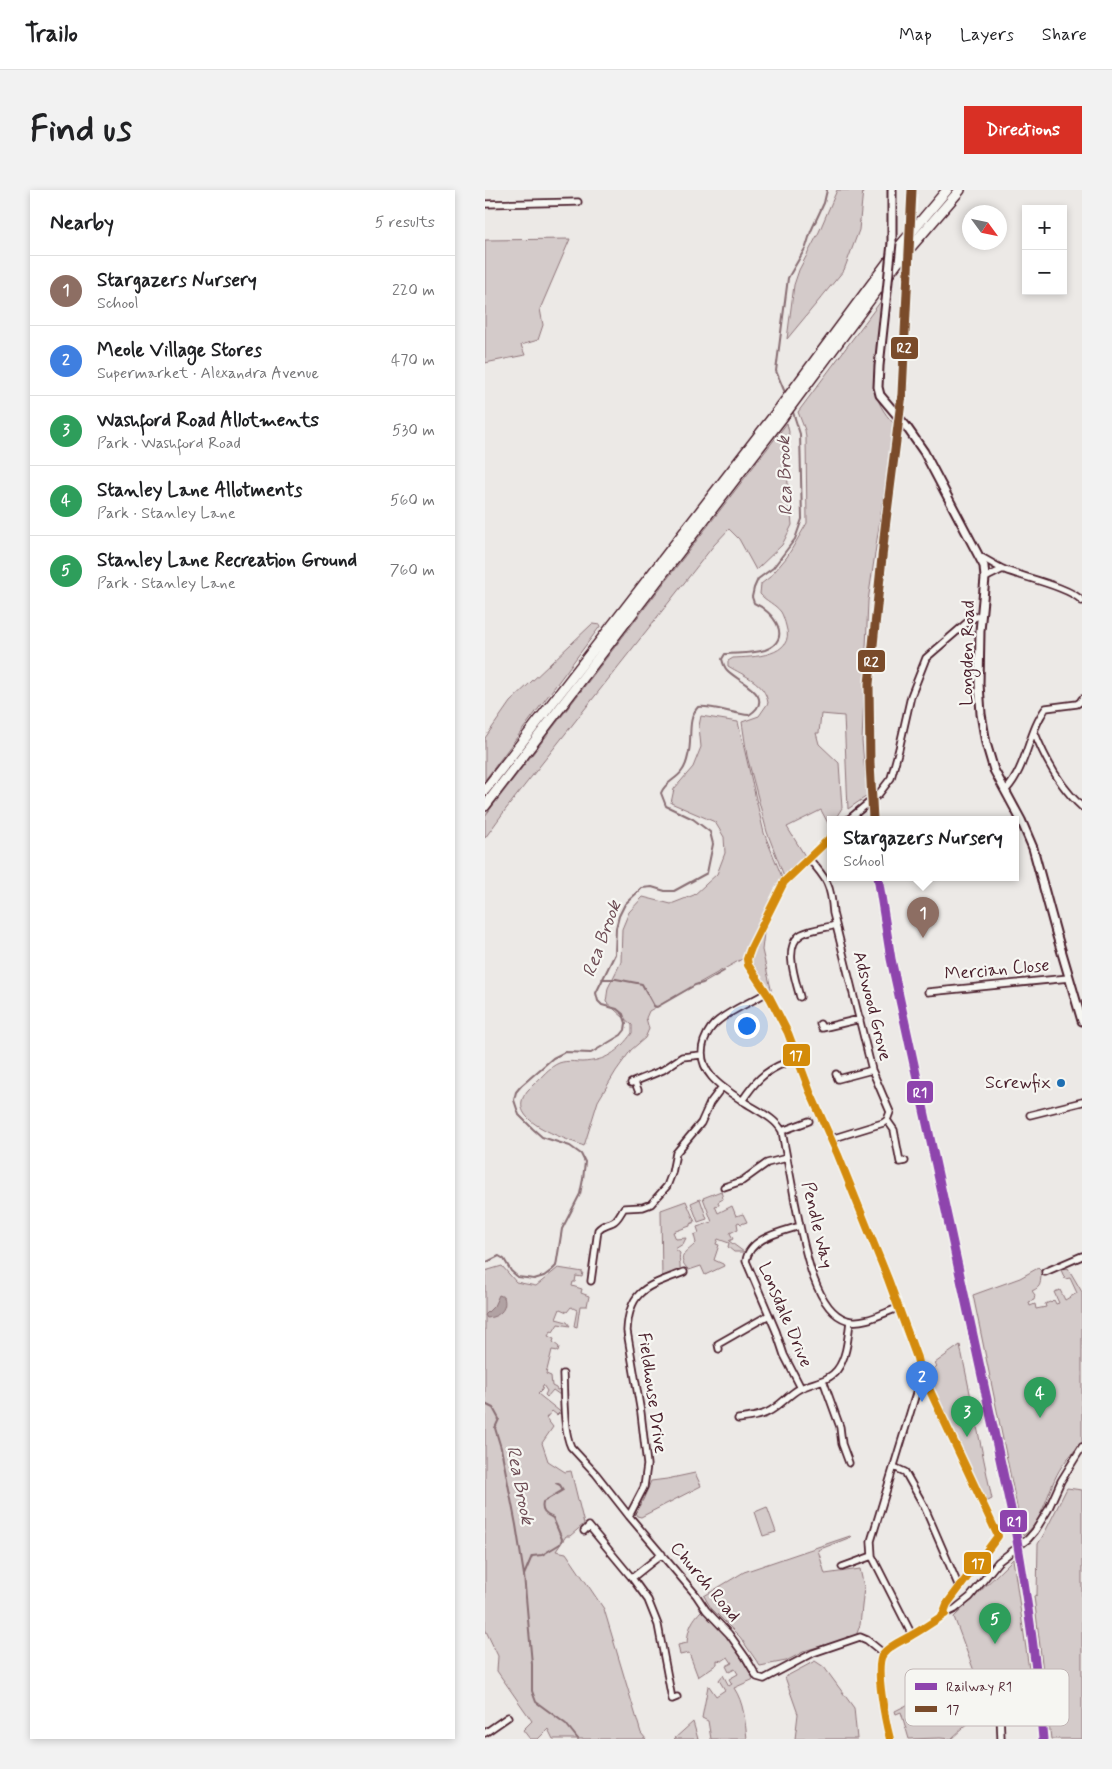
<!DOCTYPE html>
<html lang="en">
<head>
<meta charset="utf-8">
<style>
	:root { --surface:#fff; --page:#f2f2f2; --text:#202124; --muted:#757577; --line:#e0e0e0; --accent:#d93025 }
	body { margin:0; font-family:Mynerve,sans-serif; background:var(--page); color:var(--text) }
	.controls { position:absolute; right:15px; top:15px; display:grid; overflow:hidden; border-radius:0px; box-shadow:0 2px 8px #0003 }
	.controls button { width:45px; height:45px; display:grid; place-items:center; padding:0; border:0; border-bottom:1px solid var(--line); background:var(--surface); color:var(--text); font:25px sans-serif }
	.compass { position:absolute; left:477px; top:15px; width:45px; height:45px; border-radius:50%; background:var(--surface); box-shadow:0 2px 8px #0003; rotate:123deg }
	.you { position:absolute; left:261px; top:835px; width:18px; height:18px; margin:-12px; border:4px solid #fff; border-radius:50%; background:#1a73e8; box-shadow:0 0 0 8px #1a73e833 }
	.badge { display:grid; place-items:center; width:32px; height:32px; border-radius:50%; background:var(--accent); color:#fff; font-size:16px; font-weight:700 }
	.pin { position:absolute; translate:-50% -41px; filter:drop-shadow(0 1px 2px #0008) }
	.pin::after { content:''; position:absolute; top:26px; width:18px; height:15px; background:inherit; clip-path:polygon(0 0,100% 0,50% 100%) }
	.popup { position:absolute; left:342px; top:626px; width:192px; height:65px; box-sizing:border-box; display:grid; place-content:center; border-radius:0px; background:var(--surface); filter:drop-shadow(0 1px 4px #0005); font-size:16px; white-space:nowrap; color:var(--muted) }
	.popup b { font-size:19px; color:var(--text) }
	.popup::after { content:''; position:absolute; left:50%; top:100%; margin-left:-10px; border:10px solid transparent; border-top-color:var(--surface) }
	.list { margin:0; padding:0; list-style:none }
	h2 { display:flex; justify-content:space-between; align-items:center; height:65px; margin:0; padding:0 20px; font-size:21px }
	h2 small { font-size:16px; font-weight:400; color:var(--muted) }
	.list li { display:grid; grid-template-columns:32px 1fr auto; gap:15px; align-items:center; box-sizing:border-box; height:70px; padding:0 20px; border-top:1px solid var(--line) }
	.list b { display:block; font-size:19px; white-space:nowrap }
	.list p { margin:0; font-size:16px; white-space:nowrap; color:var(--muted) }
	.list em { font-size:16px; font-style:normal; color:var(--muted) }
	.map { position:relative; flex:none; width:597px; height:1549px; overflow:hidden; border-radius:0px }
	header { display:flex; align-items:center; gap:30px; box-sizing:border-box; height:70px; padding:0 25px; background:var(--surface); border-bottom:1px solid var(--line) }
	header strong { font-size:24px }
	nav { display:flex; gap:28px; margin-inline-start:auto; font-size:18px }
	.intro { display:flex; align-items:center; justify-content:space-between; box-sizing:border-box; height:120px; padding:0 30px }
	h1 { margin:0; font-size:35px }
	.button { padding:12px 22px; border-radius:0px; background:var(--accent); color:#fff; font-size:18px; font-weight:700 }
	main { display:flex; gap:30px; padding:0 30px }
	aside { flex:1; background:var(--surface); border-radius:0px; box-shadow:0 2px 8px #0003 }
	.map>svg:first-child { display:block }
	.green { fill:#d4cbca; stroke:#8f757a }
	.water { fill:#b1a2a3; stroke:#886e73 }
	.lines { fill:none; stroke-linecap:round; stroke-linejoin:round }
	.stream { stroke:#886e73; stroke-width:2 }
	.minor-casing { stroke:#4a1f2b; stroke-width:9 }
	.tertiary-casing { stroke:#4a1f2b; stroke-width:11 }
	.trunk-casing { stroke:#4a1f2b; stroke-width:12 }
	.minor { stroke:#f6f6f2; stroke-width:5.5 }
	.tertiary { stroke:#f6f6f2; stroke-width:7 }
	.trunk { stroke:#f6f6f2; stroke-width:9 }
	.tertiary-bridge-casing { stroke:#4a1f2b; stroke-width:11; stroke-linecap:butt }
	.tertiary-bridge { stroke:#f6f6f2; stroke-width:7 }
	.bus-1-casing { stroke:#f6f6f2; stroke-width:11 }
	.bus-1 { stroke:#d48b09; stroke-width:8 }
	.rail-1-casing { stroke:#f6f6f2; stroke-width:12 }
	.rail-2-casing { stroke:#f6f6f2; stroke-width:12 }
	.rail-1 { stroke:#8e44ad; stroke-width:9 }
	.rail-2 { stroke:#7a4b2a; stroke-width:9 }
	.poi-dot { fill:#1f6fb2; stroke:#f6f6f2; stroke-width:2 }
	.labels { text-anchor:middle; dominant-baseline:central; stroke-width:4.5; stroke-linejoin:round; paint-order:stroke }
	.street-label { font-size:18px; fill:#4a1f2b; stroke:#f6f6f2 }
	.poi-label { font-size:18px; fill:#4a1f2b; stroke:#f6f6f2; text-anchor:end }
	.water-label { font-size:19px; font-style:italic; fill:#6e4d55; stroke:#f6f6f2 }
	.key { fill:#f6f6f2; stroke:#c2b6b6; stroke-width:1 }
	.key-label { font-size:14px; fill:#4a1f2b }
	.line-badge { stroke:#f6f6f2; stroke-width:2 }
	.badge-label { font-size:14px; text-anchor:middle; font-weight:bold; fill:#fff }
</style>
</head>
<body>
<header>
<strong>Trailo</strong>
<nav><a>Map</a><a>Layers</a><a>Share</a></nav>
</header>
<div class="intro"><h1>Find us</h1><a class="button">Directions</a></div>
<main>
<aside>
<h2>Nearby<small>5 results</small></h2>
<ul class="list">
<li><span class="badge" style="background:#8d6e63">1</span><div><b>Stargazers Nursery</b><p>School</p></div><em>220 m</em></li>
<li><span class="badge" style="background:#3f7fe0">2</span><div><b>Meole Village Stores</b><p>Supermarket · Alexandra Avenue</p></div><em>470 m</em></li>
<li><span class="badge" style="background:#2e9e5b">3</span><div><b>Washford Road Allotments</b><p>Park · Washford Road</p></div><em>530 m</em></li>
<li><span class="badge" style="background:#2e9e5b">4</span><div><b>Stanley Lane Allotments</b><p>Park · Stanley Lane</p></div><em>560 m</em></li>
<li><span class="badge" style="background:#2e9e5b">5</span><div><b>Stanley Lane Recreation Ground</b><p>Park · Stanley Lane</p></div><em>760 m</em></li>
</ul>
</aside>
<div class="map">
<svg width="597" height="1549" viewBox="0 0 597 1549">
	<rect width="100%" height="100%" fill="#ece9e6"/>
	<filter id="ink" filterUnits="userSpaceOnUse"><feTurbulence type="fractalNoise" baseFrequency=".02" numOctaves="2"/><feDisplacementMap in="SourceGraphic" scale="10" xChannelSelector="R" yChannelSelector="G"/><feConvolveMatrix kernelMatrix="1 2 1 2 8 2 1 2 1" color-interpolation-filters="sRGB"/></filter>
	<g filter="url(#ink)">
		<path class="green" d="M352,0H378L374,40L359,80L302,149L309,95L314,80L334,42Z
			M85,49L55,119L58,135L53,150L36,155L40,165L0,173V50Z
			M396,111L390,196C392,212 398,222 409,234L383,411L377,551L382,606L363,619L359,526L336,524L334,543H331L334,554L354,573L357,618L350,629H346L345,637L336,620L302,637L320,666L299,686L282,642L262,566L257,532L274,526L283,513C280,492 259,486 243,476V471L248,468C267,467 311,467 301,436C300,432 298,425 296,422C290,414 281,411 275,404L276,394L285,387L302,367L322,333L321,248L320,240L313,222Z
			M302,233L304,242L301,273L307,335L297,355L271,380L254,349L244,339L229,355L21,619L0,648V626Z
			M107,434L116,435L0,590V548L25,512Z
			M216,526L253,532L279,643L297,687L294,691L289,705L257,769L164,821L161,828L164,839L160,848L146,860L131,881L113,911L99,956C74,946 11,928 48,895C56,888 64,877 74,873C83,870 89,872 97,872C121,871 133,862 147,843V835L121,812L123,798L136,772L137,739L144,722L158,707L186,714L209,705L232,684L240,663L239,647L230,632L186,613L189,599L208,577L216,557L214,536Z
			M280,734L277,760L287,803L266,770L265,765Z
			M236,1001L238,1009L233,1012L234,1015L230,1016L233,1023L247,1016L251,1026L258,1024L262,1032L256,1034L254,1032L252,1033L253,1039L245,1043L248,1049L244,1051L259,1062H249L243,1057L244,1053L233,1049L231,1054L234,1055L229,1070L238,1074L239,1076L220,1085L216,1076L204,1080C189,1066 203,1062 211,1053L209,1045L214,1043L212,1037L227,1032L218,1008Z
			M215,1009L222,1029L213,1032L206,1013Z
			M201,1011L210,1032L205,1034V1036L188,1042L191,1049L201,1048L198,1054L190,1059L195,1063C193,1070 197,1077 194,1083L177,1088L176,1020Z
			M17,1076L31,1092L51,1096L73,1078L98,1082L97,1087L91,1086L90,1092H88L87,1096L97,1099L96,1103L104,1106L102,1116H95L92,1137L89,1136L92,1120L86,1117L82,1122L75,1119L71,1129L82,1132L85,1136L73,1134L68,1142L66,1141L63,1146L69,1149L68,1152L74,1157L73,1161L67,1160L61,1184L66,1186L67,1196L71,1198L72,1200L75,1199V1205L68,1200L62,1207L60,1205L62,1201L58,1195L57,1200L53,1204L78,1224V1225L74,1223L72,1225L67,1221L61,1228L68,1237L57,1253L63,1271L80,1282L86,1281L99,1334L85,1346H81L71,1361L81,1363L119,1419L156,1543L161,1549H68L63,1539L53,1549H45L38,1540L47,1531L12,1481L13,1466L0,1439V1081Z
			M553,1078L557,1082C554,1093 558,1096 547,1101L550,1105L549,1110L544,1112L545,1116L550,1114L551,1119L561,1117L560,1114L565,1112L566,1113L569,1110L571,1114L574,1113L569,1102L575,1100L580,1110L592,1103L585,1088L580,1089L576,1080L583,1078L597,1102V1252C591,1260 582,1268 577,1276C562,1298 560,1330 538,1346L488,1105L535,1088Z
			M475,1155L507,1309L501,1312L441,1186L452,1176L450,1173Z
			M210,1283L216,1296L156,1327L152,1326L150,1323L158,1310L166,1291L182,1289Z
			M582,1298L597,1300V1549H566L549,1406L552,1405L553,1354L559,1344Z
			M282,1317L291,1342L278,1346L270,1322Z
			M365,1346L366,1347L333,1360L340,1384L375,1379L379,1397L375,1435L371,1446L322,1460L301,1471L275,1476L255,1447L226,1418L219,1406L259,1382Z
			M528,1369L547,1500L502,1519L501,1517L466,1549L455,1548L424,1549L416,1522L411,1524L410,1521L489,1481L469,1427Z
			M217,1420L244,1448L269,1489L249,1498C259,1513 260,1531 262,1549H226L223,1531L217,1528L223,1496H224L231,1506L240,1500L234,1490L238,1485L244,1496L247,1494L244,1489L253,1484L250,1479L244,1482L241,1476L247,1473L243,1467L237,1471L232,1470V1474L213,1487L204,1463L195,1465L193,1455L202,1453C203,1438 207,1430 217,1420Z
			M330,1471L339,1477L369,1518L372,1549H310L313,1524L300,1487Z
			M208,1532L213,1549H189Z"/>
		<path class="water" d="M14,1105L19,1107C23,1120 13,1127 2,1128L0,1125L9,1116Z"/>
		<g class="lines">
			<path class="stream" d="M301,205L291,181L303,88L321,57L326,41L339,13L342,0
				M117,789H131L157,794L169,816L172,817L210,795L218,793L239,781
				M0,1073L14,1066L19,1069L26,1081L33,1087L49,1089L59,1086L67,1080L71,1076L77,1039L95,1004L98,989L100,972L96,964L85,956L57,947L48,939L34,925L29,910L31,902L36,896L68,868L80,862L106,863L136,845L140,840L141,833L138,824L132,819L117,815L113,811L111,803L130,764L131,738L134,726L140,714L157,698L167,697L180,701H189L222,683L228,654L225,642L208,629L181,616L176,603C180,592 191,590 197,581C200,577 202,571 203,566C208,550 201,530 213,517C225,515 249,524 264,525C293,506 253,492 242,480C239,477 238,473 237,469L240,464C254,463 267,464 280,460C309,449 288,421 269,413L267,407L269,398L273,389L288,378L310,349L317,329L315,244L307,219
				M0,1214L8,1218L14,1229L10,1238L16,1258L31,1335L39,1385
				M71,1293L75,1295L78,1300L58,1312C56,1322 60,1324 68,1328L77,1349L75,1354L57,1365L47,1366L39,1385L47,1474V1501L51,1512L81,1534L93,1549"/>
			<defs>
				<path id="minor" d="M0,14L93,12
					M496,367C504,371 512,377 520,380C538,387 587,398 597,411
					M500,388L518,379
					M549,541C560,569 575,597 597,617
					M521,600C542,577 543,542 561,518L592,514L595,512L597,509
					M364,629L393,605L406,588L414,559L426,506L441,468L485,430L497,424
					M346,647L299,692L266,758L262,769L263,775L285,808L303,843L325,902L353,965L403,1089L432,1168L436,1187L440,1190L513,1346L462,1414L459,1422L460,1424C449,1431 438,1439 427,1445C417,1451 405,1455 398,1464C389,1476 401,1534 405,1549
					M324,669C342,689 346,695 348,723L387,880L405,922L402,930L409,940L415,972L420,971
					M443,802L584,788
					M281,803C266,812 248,819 234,830C227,835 222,843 219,851C209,882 239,899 261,913C273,921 290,928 297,941C301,965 306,988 310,1012C317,1043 327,1120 362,1130C378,1135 398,1123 413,1118
					M315,807C311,791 297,755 317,744C327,739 340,738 351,735
					M335,834L337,838L375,829
					M351,884L353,889L387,880
					M150,892L153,900
					M146,893L178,880L197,867L216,865
					M257,911C269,893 279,881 300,873
					M545,925L597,912
					M297,941L324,931
					M346,949L398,933L402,930
					M239,997L257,991L282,973L302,968
					M315,1036C296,1042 264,1048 261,1071L291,1141L299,1165L316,1198
					M560,1082L597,1066
					M106,1091L113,1040C118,1034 122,1035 128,1032C133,1030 136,1022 139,1018L158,1017L166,1014L182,996L187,983L191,963L216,933L225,913L237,897
					M234,1159L233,1154L284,1125
					M78,1184C79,1203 78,1241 86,1257L111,1284L144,1326L211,1405L221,1420L244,1444L261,1468L272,1487L279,1489L328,1463L375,1447L382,1450L398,1463
					M338,1190L355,1237L357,1254L364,1273
					M253,1229C263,1228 274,1227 283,1222C295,1216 303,1205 314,1199C327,1192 343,1192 352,1180C362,1167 363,1147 365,1131
					M409,1277L420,1282L439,1316L474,1397
					M144,1326L159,1297L162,1275L156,1223L142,1141C144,1098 164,1096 199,1082
					M99,1341L104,1336L147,1388L163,1410L173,1435L187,1509L192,1507
					M357,1377L387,1366
					M147,1388L177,1364
					M460,1424L470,1419L485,1407L513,1372L543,1349L550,1341L563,1320L576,1291L597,1257
					M427,1445L387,1366L386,1351L436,1187
					M515,1523L516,1549
					M0,1543L23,1527"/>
				<path id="tertiary" d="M407,0V53
					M401,111L394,176L393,197L395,205L421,236L439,262L499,376L500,388L495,441L494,494L496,524L501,553L509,580L536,630L548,658L572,746L597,831"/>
				<path id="trunk" d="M0,600L294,219L414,57L462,0
					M0,616L297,228L413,72L475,0"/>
			</defs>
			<use href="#minor" class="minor-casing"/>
			<use href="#tertiary" class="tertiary-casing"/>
			<use href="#trunk" class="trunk-casing"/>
			<use href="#minor" class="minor"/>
			<use href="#tertiary" class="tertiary"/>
			<use href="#trunk" class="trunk"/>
			<defs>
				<path id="tertiary-bridge" d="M401,111L407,53"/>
			</defs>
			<use href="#tertiary-bridge" class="tertiary-bridge-casing"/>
			<use href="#tertiary-bridge" class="tertiary-bridge"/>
			<defs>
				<path id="bus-1" d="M346,647L299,692L266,758L262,769L263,775L285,808L303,843L325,902L353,965L403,1089L432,1168L436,1187L440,1190L513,1346L462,1414L459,1422L460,1424C449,1431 438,1439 427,1445C417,1451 405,1455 398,1464C389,1476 401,1534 405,1549"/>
			</defs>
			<use href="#bus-1" class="bus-1-casing"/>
			<use href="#bus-1" class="bus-1"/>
			<defs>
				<path id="rail-1" d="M393,687L406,769L529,1333C542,1405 552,1477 558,1549"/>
				<path id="rail-2" d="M388,629L385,573L384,494L400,338L417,204L427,0"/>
			</defs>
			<use href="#rail-1" class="rail-1-casing"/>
			<use href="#rail-2" class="rail-2-casing"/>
			<use href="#rail-1" class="rail-1"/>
			<use href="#rail-2" class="rail-2"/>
		</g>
	</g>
	<circle class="poi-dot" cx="576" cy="893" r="5"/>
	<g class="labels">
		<g class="street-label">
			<text transform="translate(483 463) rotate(-89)">Longden Road</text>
			<text transform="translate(512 780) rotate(-5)">Mercian Close</text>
			<text transform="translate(387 816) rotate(76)">Adswood Grove</text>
			<text transform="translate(332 1035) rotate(77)">Pendle Way</text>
			<text transform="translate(300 1125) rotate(67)">Lonsdale Drive</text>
			<text transform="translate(167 1203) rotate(82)">Fieldhouse Drive</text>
			<text transform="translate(220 1392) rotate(50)">Church Road</text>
		</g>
		<g class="poi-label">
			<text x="566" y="893">Screwfix</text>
		</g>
		<g class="water-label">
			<text transform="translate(300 286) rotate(-92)">Rea Brook</text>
			<text transform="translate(117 749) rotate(-70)">Rea Brook</text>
			<text transform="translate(35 1295) rotate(79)">Rea Brook</text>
		</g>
	</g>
	<rect x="420" y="1479" width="164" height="57" rx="8" class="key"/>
	<rect x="430" y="1493" width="22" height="7" fill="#8e44ad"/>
	<rect x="430" y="1516" width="22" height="6" fill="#7a4b2a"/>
	<g class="key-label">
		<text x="461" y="1501">Railway R1</text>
		<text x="461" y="1524">17</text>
	</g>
	<g class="line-badge">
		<rect x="405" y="146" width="29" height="24" rx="5" fill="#7a4b2a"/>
		<rect x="372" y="459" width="29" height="24" rx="5" fill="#7a4b2a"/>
		<rect x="297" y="853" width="29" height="24" rx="5" fill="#d48b09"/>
		<rect x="421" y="890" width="28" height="24" rx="5" fill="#8e44ad"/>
		<rect x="514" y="1319" width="29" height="24" rx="5" fill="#8e44ad"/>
		<rect x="478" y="1361" width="29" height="24" rx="5" fill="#d48b09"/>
	</g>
	<g class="badge-label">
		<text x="419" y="162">R2</text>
		<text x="386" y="476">R2</text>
		<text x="311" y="870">17</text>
		<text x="435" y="907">R1</text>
		<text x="529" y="1336">R1</text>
		<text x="493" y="1378">17</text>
	</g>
</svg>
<div class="controls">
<button>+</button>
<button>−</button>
</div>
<svg class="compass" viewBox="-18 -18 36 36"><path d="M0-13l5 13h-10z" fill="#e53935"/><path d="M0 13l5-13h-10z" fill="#757577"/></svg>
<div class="you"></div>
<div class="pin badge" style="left:438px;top:748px;background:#8d6e63">1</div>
<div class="popup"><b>Stargazers Nursery</b>School</div>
<div class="pin badge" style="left:437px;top:1212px;background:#3f7fe0">2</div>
<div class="pin badge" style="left:482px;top:1247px;background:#2e9e5b">3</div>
<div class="pin badge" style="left:555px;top:1228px;background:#2e9e5b">4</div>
<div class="pin badge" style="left:510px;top:1454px;background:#2e9e5b">5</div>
</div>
</main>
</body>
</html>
